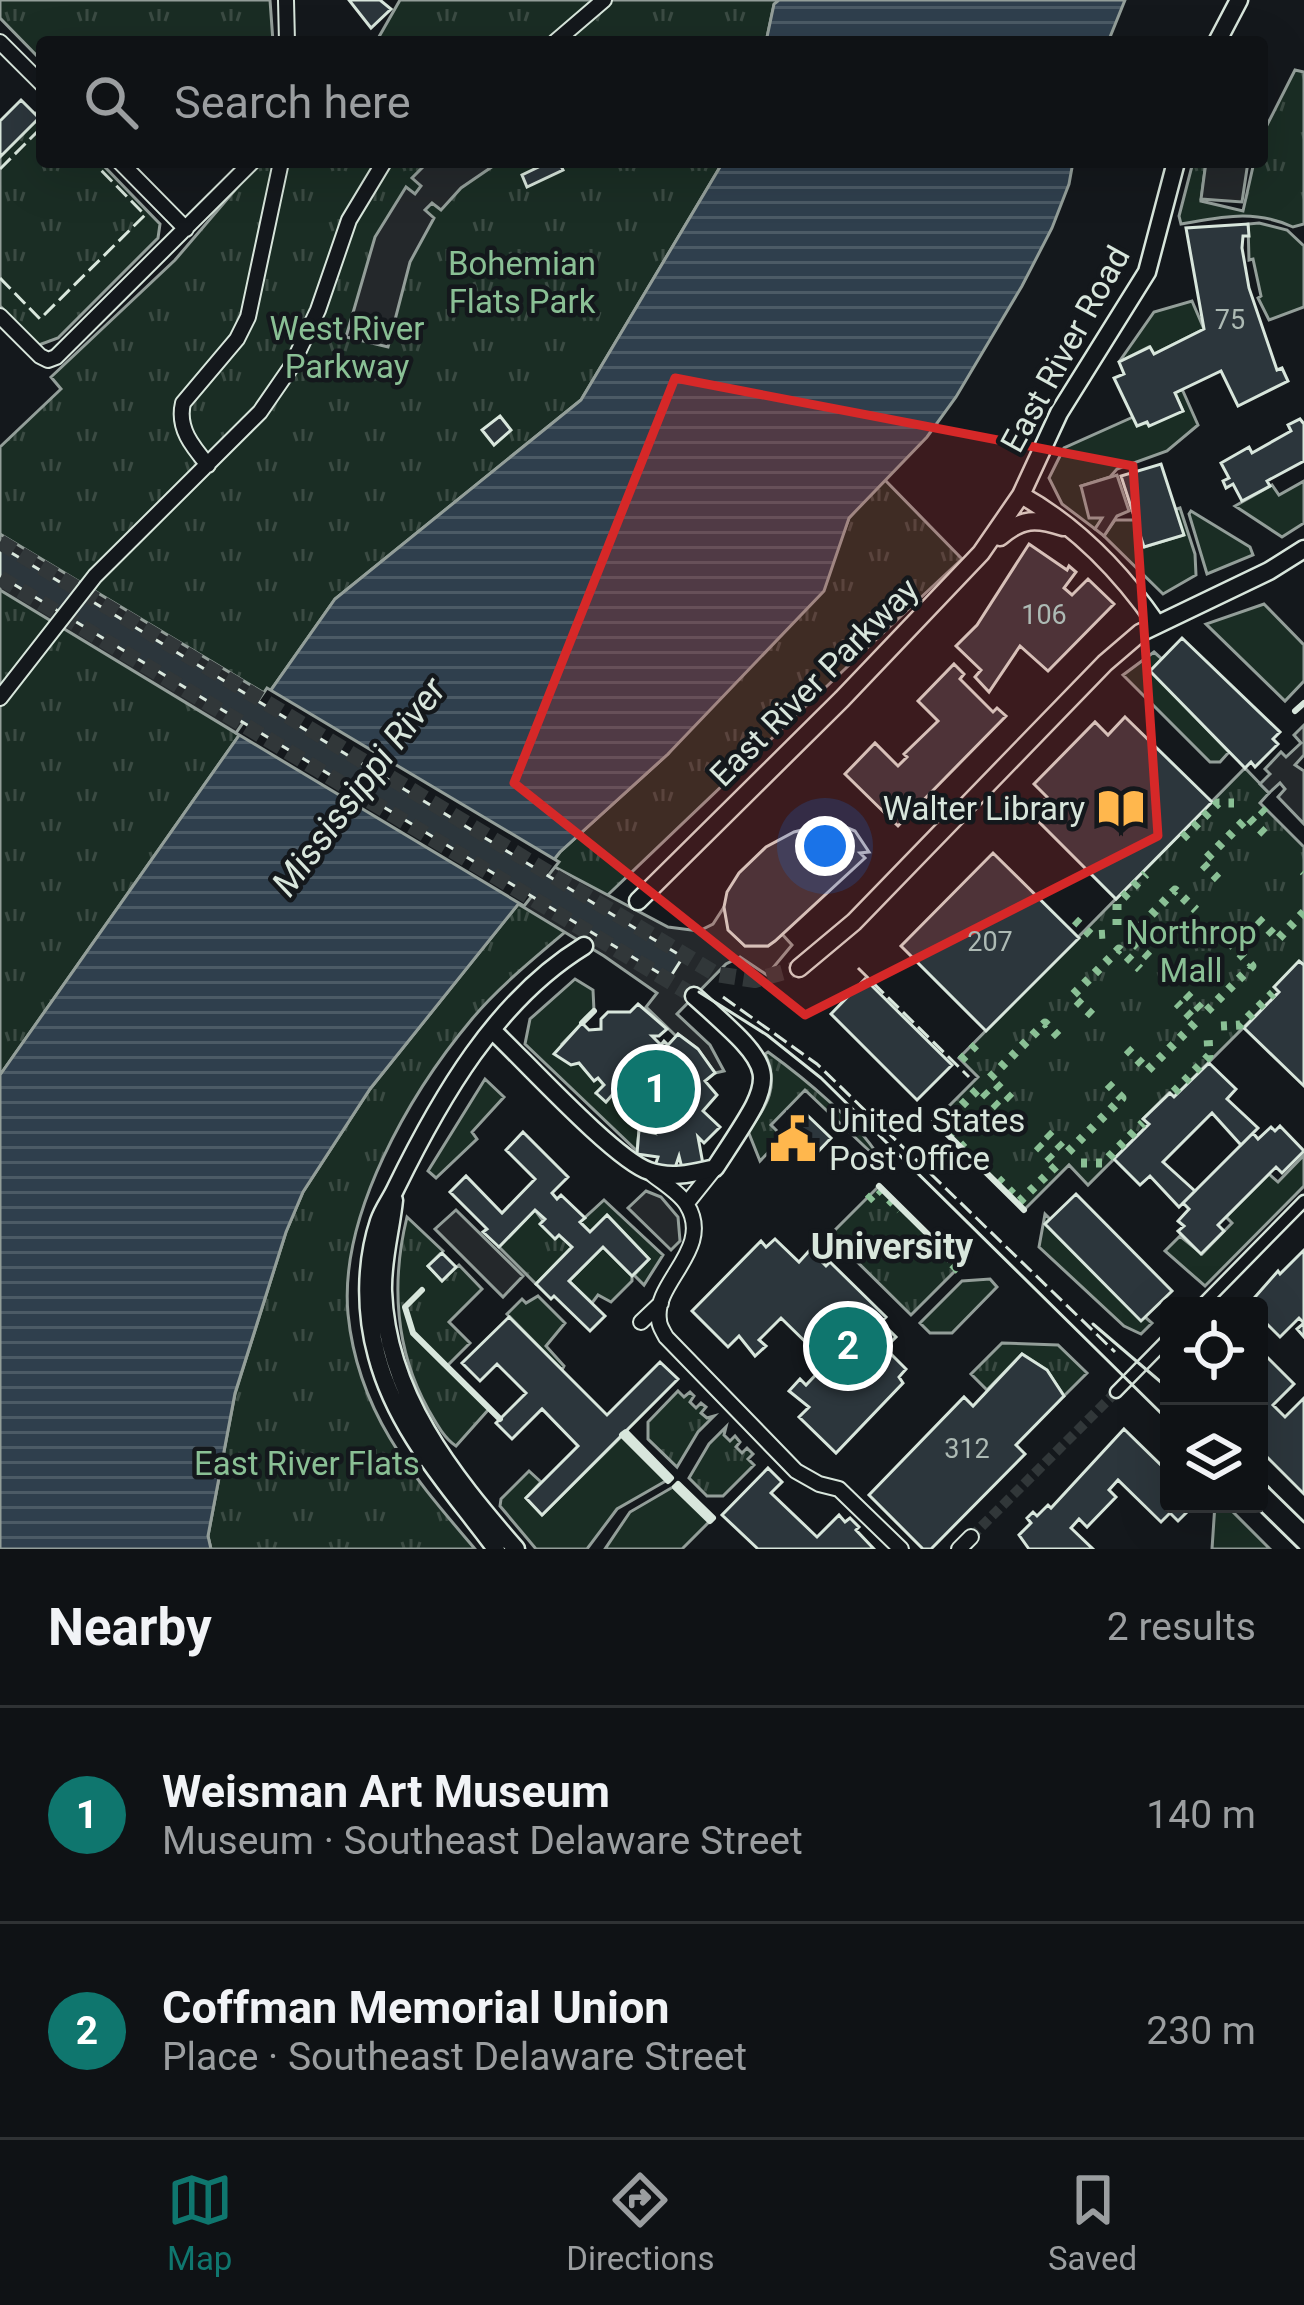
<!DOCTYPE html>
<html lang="en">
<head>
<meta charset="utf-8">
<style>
	:root { --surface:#0f1215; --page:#1d2022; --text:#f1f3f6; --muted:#9b9ea0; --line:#2f3234; --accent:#0f766e }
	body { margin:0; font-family:Roboto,sans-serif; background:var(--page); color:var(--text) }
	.controls { position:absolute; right:36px; bottom:36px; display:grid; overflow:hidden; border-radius:12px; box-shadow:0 12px 48px #0002 }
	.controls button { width:108px; height:108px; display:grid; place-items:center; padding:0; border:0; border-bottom:3px solid var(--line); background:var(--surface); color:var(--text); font:60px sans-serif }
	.you { position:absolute; left:825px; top:846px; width:42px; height:42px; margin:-30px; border:9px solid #fff; border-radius:50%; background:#1a73e8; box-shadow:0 0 0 18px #1a73e833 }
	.badge { display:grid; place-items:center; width:78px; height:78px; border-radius:50%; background:var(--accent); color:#fff; font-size:39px; font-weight:700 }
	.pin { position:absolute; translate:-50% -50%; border:6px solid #fff; box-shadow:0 3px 12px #0006 }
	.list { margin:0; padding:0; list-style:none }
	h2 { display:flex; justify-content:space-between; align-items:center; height:156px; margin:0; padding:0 48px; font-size:51px }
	h2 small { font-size:39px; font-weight:400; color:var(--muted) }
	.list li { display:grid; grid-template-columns:78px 1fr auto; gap:36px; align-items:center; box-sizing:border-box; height:216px; padding:0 48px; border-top:3px solid var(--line) }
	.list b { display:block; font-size:45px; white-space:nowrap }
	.list p { margin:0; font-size:39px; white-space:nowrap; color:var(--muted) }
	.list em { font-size:39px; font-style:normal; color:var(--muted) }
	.icon { flex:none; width:66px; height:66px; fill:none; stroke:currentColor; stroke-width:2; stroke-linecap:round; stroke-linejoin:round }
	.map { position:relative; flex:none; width:1304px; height:1549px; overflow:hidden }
	.search { position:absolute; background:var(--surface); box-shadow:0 12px 48px #0002; left:36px; right:36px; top:36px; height:132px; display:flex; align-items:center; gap:30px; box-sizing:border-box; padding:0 42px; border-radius:12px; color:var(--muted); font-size:45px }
	.sheet { height:588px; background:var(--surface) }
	nav { display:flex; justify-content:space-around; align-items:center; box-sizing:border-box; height:168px; border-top:3px solid var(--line); background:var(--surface); font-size:33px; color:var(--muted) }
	nav a { display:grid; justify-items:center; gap:6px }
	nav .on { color:var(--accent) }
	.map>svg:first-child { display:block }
	.grass { fill:#1a2d24; stroke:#939e99; stroke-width:3 }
	.park { fill:url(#park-tufts); stroke:#939e99; stroke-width:3 }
	.parking { fill:#24282b; stroke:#939e99; stroke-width:3 }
	.water { fill:url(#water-rules); stroke:#939e99; stroke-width:3 }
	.pier { fill:#14181c; stroke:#939e99; stroke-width:3 }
	.building { fill:#2c363c; stroke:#d8e6dc; stroke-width:3 }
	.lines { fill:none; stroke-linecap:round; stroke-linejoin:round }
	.pedestrian-tunnel { stroke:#313739; stroke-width:10; stroke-dasharray:10 5; stroke-linecap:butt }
	.tertiary-tunnel { stroke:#313739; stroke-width:16; stroke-dasharray:16 8; stroke-linecap:butt }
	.pedestrian-casing { stroke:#d8e6dc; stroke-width:15 }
	.minor-casing { stroke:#d8e6dc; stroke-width:18 }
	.tertiary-casing { stroke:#d8e6dc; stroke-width:21 }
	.pedestrian { stroke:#14181c; stroke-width:10 }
	.minor { stroke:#14181c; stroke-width:14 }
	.tertiary { stroke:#14181c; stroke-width:16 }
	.tram { stroke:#d8e6dc; stroke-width:3 }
	.hedge { stroke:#8ac095; stroke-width:9; stroke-dasharray:6 9; stroke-linecap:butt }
	.fence { stroke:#d8e6dc; stroke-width:3; stroke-dasharray:15 6; stroke-linecap:butt }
	.wall { stroke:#d8e6dc; stroke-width:6 }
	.marked { fill:#d62828; fill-opacity:0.2; stroke:#d62828; stroke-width:9; stroke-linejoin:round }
	.labels { text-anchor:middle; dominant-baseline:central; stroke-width:9; stroke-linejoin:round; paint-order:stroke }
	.number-label { font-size:27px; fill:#adbab4 }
	.park-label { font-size:33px; fill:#8ac095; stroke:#14181c }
	.street-label { font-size:33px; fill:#d8e6dc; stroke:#14181c }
	.poi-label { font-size:33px; fill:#d8e6dc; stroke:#14181c; text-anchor:end }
	.water-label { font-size:36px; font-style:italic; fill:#d8e6dc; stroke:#14181c }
	.neighbourhood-label { font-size:36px; font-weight:bold; fill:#d8e6dc; stroke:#14181c }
</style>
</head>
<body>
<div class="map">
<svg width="1304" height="1549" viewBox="0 0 1304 1549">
	<defs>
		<pattern id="park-tufts" width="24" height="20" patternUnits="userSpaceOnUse" patternTransform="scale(3)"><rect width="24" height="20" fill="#1a2d24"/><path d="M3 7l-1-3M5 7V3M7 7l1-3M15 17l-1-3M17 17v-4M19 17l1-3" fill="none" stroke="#3b4b43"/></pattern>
		<pattern id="water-rules" width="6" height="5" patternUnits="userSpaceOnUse" patternTransform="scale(3)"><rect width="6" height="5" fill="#2f3f4d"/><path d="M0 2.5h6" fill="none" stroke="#4c5b66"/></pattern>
	</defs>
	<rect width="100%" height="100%" fill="#14181c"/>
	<path class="grass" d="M1259,223L1287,230L1304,246V307L1269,320L1258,298L1261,296L1253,259L1249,260L1248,224Z
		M1192,301L1204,329L1154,354L1149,347L1119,362L1154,312Z
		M1182,389L1198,425L1167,451L1117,469L1110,477L1081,486L1103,518L1095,529L1062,504L1049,478L1064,448L1133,417L1147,422L1183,411L1175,393Z
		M1304,481V523L1282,537L1235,506L1272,485L1279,495Z
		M1180,508L1195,554L1196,575L1163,594L1104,536L1115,520H1135L1145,547L1183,535L1174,510Z
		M1191,511L1250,547L1253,555L1207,574L1189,514Z
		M1264,604L1304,645V681L1285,701L1206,624Z
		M1154,652L1162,659L1151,671L1229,752L1220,762H1210L1123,675Z
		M575,979L593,990L594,1011L562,1044L594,1080L598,1078L604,1085L597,1093L613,1094L653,1133L639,1131L637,1151L525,1044L530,1019Z
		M485,1079L504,1097L472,1132L477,1139L436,1178L428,1171Z
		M1304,1155V1186L1205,1286L1165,1251L1180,1236L1202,1254L1232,1223L1226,1217L1269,1174L1278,1182Z
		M604,1200L663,1255L644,1285L634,1275L649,1259L608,1216L590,1232L580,1222Z
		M1045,1214L1050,1219L1046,1223L1141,1320L1145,1317L1152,1323L1141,1334L1124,1326L1039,1247Z
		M603,1247L632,1276V1281L611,1302L598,1295L592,1303L569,1281Z
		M990,1279L997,1287L952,1333H930L920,1323L962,1281Z
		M538,1296L565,1323L546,1346L564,1366L562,1370L507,1314L522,1299L526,1303Z
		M626,1432L671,1478L617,1509L587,1549H536L500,1506L501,1499L529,1471L541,1482L526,1498L543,1514Z
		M678,1484L713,1518L682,1549H605L630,1512Z
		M1215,1504H1225L1270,1549H1212Z"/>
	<path class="park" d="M0,0H270L273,42H42V61L0,18Z
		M400,0H779L774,5L766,42H376Z
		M1295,70L1304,72V224L1293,227C1254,209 1222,217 1181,224L1179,216L1193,162H1206L1201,201L1243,211L1254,162H1262V135Z
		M42,107V162H100L160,224L158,238L58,338L39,345L0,306V149Z
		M259,162H723L581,400L335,599L0,1075V447L61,389L51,377L175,260Z
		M884,479L962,559C845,668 729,779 613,890C570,931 508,975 472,1019C410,1093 339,1215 348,1314C358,1414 413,1476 475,1549H211L208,1536L235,1394L286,1232L303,1192L370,1089L560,852L668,754L841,539L849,518Z
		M1245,768L1269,793L1260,803L1304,847V965L1299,962L1275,987L1279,992L1174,1097L1169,1093L1144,1118L1149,1124L1088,1185L1069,1165L1024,1210L934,1121L978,1077L959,1058Z
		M768,1052C800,1075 866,1128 882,1163L805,1090L771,1125L783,1137L760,1161L748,1131C767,1107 780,1085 765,1054Z
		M879,1186L960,1266L911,1315L830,1235Z
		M535,1210L556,1238L559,1235L572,1247L536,1284L499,1247Z
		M407,1217L443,1251L428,1266L442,1280L459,1265L482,1289L449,1322L470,1343L447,1366L489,1409L456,1446C444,1438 436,1423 428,1409C395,1350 391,1282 407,1217Z
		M1002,1343L1058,1345L1087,1373L1064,1396L1047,1370L1022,1354L987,1390L971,1374Z
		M678,1391L684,1397L690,1392L694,1396L690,1402L696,1408L701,1403L706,1407L701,1413L707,1418L714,1416L698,1432L677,1467L648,1439V1422Z
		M726,1427L724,1435L730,1441L735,1436L740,1442L736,1447L742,1453L747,1448L753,1454L748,1459L754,1465L723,1496H707L689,1478L709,1444Z"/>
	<path class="parking" d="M428,162H499L461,188L441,210L432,203L425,210L434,218L410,262L388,347L346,337L375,237L406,187L415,194L421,186L412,178Z
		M1206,162H1248L1242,202L1201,199Z
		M1117,475L1129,511L1117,516L1104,536L1095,529L1102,518H1089L1081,486Z
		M0,534L536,857L668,927L699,931L713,924L724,907L729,930L745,946H768L782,934L792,945L767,975L740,957L726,964L677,1014L710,1045L724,1071L715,1073L697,1048L678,1034L676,1036L646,1007L657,993L604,956L0,590Z
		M1304,725V755L1295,765L1304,771V824L1278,797L1285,789L1280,783L1269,793L1260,784L1270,774L1265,769L1281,752L1286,757L1301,743L1294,735Z
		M646,1191L661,1197L678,1217L680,1241L671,1250L628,1208Z
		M456,1210L523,1276L503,1297L435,1229Z"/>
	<path class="water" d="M779,0H1125L1108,42H766L774,4Z
		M723,162H1073L1069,184L1052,228L1022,286L956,397L927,437L849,518L824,591L668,754L560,852L370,1089L303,1192L286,1232L235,1393L208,1536L211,1549H0V1075L335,599L581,400Z"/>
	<path class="pier" d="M267,688L559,862L524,906L236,733Z"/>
	<path class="building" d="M349,0H380L391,9L371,28Z
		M21,100L39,118L0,157V121Z
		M549,162H559L563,170L527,187L522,175Z
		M1248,224L1249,236H1243L1242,248L1249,288L1277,370L1282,368L1288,381L1238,406L1221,371L1175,393L1183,411L1149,426L1147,422L1137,426L1114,378L1124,374L1119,362L1150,347L1154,354L1204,329L1186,228Z
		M500,416L511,430L494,445L482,430Z
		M1300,419L1304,424V461L1267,481L1270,486L1242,501L1233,484L1226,488L1223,481L1229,478L1221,463L1249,447L1252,453L1291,431L1288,425Z
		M1161,464L1184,535L1144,547L1121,476Z
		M1029,544L1067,570L1069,566L1076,572L1064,588L1072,595L1088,579L1114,604L1048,671L1020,646L989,692L975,677L981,670L956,646L977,625Z
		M0,546L683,957L669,979L0,576Z
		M1182,638L1280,732L1273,739L1278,744L1255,767L1251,762L1245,768L1150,671Z
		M954,664L964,674L960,679L993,712L997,708L1006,716L898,826L845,774L875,743L898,766L907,757L904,754L938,721L918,701Z
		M1125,717L1212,802L1116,899L1031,814L1047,797L1034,784L1095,722L1108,735Z
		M822,825H841L855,831L869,852L860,853L865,858L775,941L768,946H745L728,930L724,907L727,892L739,873L766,847L794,832Z
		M993,853L1079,938L986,1031L901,946Z
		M1299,961L1304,965V1086L1244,1028L1279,992L1274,987Z
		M865,979L952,1065L917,1100L831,1014Z
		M638,1004L667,1029L659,1036H652L661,1045L664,1041L668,1045L678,1034L698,1049L715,1073L705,1081L717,1095L703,1111L720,1127L704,1143L698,1137L703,1164L682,1168L679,1156L674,1171L655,1166L658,1157L637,1154L639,1130L653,1133L613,1094L606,1102L596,1093L604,1085L598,1078L594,1081L579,1063L571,1065L554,1054L582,1023L589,1030L601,1029V1019L608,1012H630Z
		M1209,1063L1236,1089L1227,1099L1258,1128L1241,1145L1212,1113L1163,1162L1195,1191L1179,1207L1150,1176L1140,1185L1114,1159L1149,1124L1143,1119L1170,1093L1174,1097Z
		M806,1114L831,1138L808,1162L783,1137Z
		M1280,1126L1304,1151L1282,1173L1276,1167L1218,1225L1224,1231L1201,1254L1178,1231L1184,1226L1178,1221L1189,1209L1183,1203L1253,1133L1258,1139L1271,1127L1275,1131Z
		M523,1132L568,1177L552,1193L557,1199L561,1195L585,1218L580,1222L590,1232L607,1215L649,1259L632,1276L603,1247L569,1281L605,1316L590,1331L554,1296L551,1299L536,1284L572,1247L559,1235L555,1239L540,1224L545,1219L535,1210L499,1247L483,1232L487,1229L450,1192L466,1176L502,1213L535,1179L506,1150Z
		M1076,1194L1172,1291L1141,1321L1045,1224Z
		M775,1239L799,1262L810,1250L826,1266L830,1262L886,1317L881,1322L896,1337L885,1348L906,1369L899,1377L903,1383L836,1453L799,1417L809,1407L789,1391L800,1379L806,1385L827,1363L781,1318L759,1340L766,1346L755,1356L739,1336L728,1347L692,1311L761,1241L766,1247Z
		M1304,1250V1337L1297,1329L1304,1323L1299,1318L1280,1337L1259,1316V1306L1248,1305L1278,1271L1280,1274Z
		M442,1253L456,1267L442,1281L428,1266Z
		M509,1317L607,1415L660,1362L678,1379L542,1515L526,1498L578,1446L542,1409L512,1439L496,1423L526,1393L497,1364L480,1381L462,1363Z
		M1259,1349L1294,1384L1273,1405L1285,1417L1304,1398V1494L1259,1449Z
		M1022,1354L1047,1370L1064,1396L1016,1445L1025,1454L931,1549H923L869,1495L964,1397L973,1406Z
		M1124,1429L1169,1473V1504H1181L1188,1511L1178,1521L1170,1513L1161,1522L1118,1480L1109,1490L1116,1497L1087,1527L1079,1519L1071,1528L1093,1549H1029L1019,1535L1031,1523L1027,1518L1033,1512L1037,1516L1048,1505L1051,1508Z
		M768,1468L782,1482L771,1493L817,1537L839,1515L845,1522L850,1518L859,1527L856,1530L874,1549H758L722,1515Z"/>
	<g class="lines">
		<path class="pedestrian-tunnel" d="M971,1537L1116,1392"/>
		<path class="tertiary-tunnel" d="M0,542L716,974L755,980L799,968
			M0,578L694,996"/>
		<defs>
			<path id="pedestrian" d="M1201,1306L1304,1201
				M1116,1392L1169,1338"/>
			<path id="minor" d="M286,0L287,42
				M0,42L42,84
				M555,42L604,0
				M120,162L186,229
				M0,316L40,356L48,360L56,357L252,162
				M208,465C192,446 177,428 183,403L237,339L248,317L281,162
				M0,698L95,576L260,412L291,367L318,310L349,220L384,162
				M652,1174C663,1183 680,1193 687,1205C714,1249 653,1282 659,1320C659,1326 663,1331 666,1337L796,1471L819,1484L839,1489L901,1549
				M687,1203L715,1168
				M641,1322L661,1303
				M959,1549L971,1537"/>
			<path id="tertiary" d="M1217,42L1239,0
				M1021,495C1077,526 1121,572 1157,624
				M1000,537C1022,518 1036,518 1063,527
				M638,901L842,699L981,553L1021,495L1059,413L1147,272L1176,162
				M799,968L854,922L1105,663L1140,633L1269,571L1304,549
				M493,1031C524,1060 615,1160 649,1171C672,1179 693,1173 715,1168C779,1070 783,1076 694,996
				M394,1200C391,1230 382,1260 383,1291C387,1395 451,1474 516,1549
				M496,1549C451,1488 397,1432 377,1356C365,1313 365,1263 379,1221C383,1209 391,1199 396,1188C440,1098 496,1000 584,946"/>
		</defs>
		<use href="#pedestrian" class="pedestrian-casing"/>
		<use href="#minor" class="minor-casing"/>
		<use href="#tertiary" class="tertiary-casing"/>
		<use href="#pedestrian" class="pedestrian"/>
		<use href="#minor" class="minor"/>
		<use href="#tertiary" class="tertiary"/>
		<path class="tram" d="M699,992L767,1035L821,1078L1169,1421
			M1093,1324L1169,1389
			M1259,1478L1304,1522
			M1253,1504L1299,1549"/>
		<path class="hedge" d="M1261,809L1270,818
			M1183,838L1218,803H1234
			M1303,871L1304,872
			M1218,879L1202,863L1248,817L1270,839
			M1258,919L1278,939L1304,912
			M1075,920L1091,935L1107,934
			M1117,925V904L1146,874
			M1149,957L1129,938L1175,890L1196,910
			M1186,994L1205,1013L1252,966L1231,944
			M1092,1015L1072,996L1119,949L1140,969
			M1221,1026L1240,1025L1273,993
			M1127,1049L1148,1070L1196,1022L1177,1003
			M961,1060L982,1039
			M1174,1092L1209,1056L1208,1036
			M1011,1099L990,1078L1045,1023L1064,1042
			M1047,1133L1067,1153L1122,1098L1102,1078
			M964,1148L942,1125L979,1088L1000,1109
			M1081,1163H1103L1143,1123
			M998,1179L1020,1201L1057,1165L1037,1145
			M868,1200L879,1189L900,1210
			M936,1245L957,1266L947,1276"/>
		<path class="fence" d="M0,169L42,127
			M0,278L40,319L145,215L93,162
			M858,968L969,1077
			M723,997L817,1064L1115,1352"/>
		<path class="wall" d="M1295,711L1304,703
			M582,1023L594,1011
			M934,1121L1024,1210
			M879,1186L960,1266
			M422,1290L405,1307L413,1333L500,1419
			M626,1432L671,1478L668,1481L622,1435Z
			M678,1484L713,1518L710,1521L675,1487Z"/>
	</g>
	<path class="marked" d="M675,378L1133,466L1158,836L805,1015L514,783Z"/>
	<defs>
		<symbol id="library-bare" viewBox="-9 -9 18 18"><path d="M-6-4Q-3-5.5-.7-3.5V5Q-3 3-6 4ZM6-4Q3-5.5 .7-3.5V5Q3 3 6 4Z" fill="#ffb74d" stroke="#14181c" stroke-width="2.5" paint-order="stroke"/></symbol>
		<symbol id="civic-bare" viewBox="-9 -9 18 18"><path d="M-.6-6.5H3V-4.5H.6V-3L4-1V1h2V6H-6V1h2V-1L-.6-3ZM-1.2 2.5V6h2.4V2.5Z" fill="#ffb74d" stroke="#14181c" stroke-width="2.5" paint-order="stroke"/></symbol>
	</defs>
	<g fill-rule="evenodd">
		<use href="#library-bare" x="1088" y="775" width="66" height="66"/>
		<use href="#civic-bare" x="760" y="1106" width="66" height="66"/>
	</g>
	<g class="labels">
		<g class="number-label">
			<text x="1230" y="320">75</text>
			<text x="1044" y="615">106</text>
			<text x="990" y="942">207</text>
			<text x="967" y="1449">312</text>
		</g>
		<g class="park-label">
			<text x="522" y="263">Bohemian<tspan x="522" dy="38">Flats Park</tspan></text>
			<text x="347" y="328">West River<tspan x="347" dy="38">Parkway</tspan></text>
			<text x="1191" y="932">Northrop<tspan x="1191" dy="38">Mall</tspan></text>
			<text x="307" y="1463">East River Flats</text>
		</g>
		<g class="street-label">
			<text transform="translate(1065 349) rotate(-61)">East River Road</text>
			<text transform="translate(814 682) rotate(-45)">East River Parkway</text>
		</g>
		<g class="poi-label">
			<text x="1085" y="808">Walter Library</text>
			<text x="829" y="1120" text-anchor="start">United States<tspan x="829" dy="38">Post Office</tspan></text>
		</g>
		<g class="water-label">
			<text transform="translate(359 787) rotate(-53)">Mississippi River</text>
		</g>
		<g class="neighbourhood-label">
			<text x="892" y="1247">University</text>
		</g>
	</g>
</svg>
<div class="controls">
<button><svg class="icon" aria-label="locate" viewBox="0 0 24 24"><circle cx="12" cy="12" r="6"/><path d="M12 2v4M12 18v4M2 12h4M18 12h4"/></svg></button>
<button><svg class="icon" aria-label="layers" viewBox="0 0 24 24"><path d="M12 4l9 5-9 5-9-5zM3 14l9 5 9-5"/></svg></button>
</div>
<div class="you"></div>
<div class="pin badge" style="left:656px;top:1089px">1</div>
<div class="pin badge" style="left:848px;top:1346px">2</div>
<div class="search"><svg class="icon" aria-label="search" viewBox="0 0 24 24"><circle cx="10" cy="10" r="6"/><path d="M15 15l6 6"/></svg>Search here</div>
</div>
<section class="sheet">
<h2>Nearby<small>2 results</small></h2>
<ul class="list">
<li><span class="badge">1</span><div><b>Weisman Art Museum</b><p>Museum · Southeast Delaware Street</p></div><em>140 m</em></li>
<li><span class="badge">2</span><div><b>Coffman Memorial Union</b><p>Place · Southeast Delaware Street</p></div><em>230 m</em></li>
</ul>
</section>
<nav>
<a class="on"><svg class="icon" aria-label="map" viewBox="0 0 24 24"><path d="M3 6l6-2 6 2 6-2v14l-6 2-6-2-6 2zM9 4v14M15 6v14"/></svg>Map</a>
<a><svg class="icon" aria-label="directions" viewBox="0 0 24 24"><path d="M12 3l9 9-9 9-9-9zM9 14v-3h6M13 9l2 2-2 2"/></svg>Directions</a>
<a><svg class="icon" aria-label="saved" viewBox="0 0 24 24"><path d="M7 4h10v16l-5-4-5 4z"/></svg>Saved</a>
</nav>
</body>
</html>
